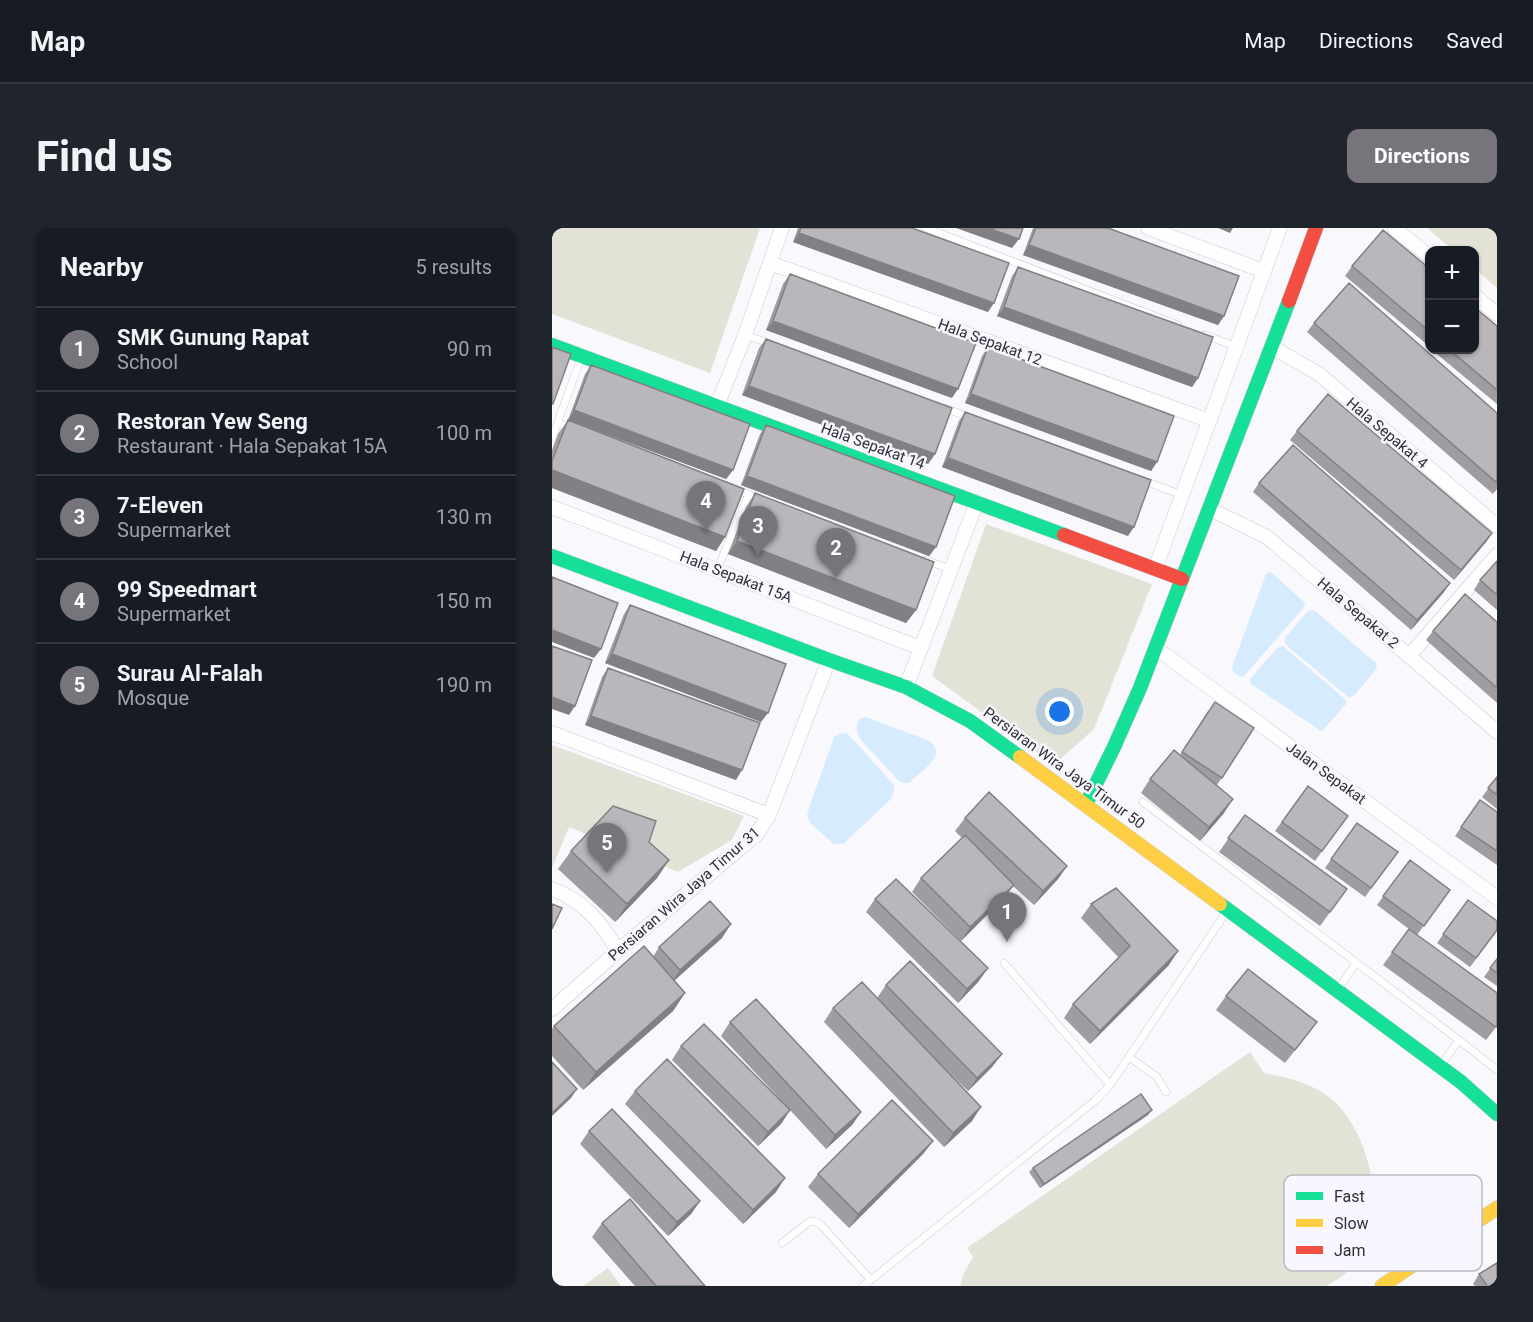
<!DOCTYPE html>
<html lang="en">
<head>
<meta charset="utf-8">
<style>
	:root { --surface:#171b24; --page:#20242c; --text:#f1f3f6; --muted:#9ea1a6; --line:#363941; --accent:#77757b }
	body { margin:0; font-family:Roboto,sans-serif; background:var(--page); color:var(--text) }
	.controls { position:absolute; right:18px; top:18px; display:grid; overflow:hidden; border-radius:12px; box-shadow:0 2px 4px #0004 }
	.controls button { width:54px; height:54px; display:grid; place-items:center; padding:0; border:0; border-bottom:2px solid var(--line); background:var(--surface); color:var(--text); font:30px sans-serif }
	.you { position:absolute; left:508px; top:484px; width:21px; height:21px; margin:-15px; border:4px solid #fff; border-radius:50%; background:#1a73e8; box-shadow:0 0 0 9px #1a73e833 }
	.badge { display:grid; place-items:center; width:39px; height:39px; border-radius:50%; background:var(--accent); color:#fff; font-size:20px; font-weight:700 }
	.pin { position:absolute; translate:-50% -50px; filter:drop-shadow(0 2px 3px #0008) }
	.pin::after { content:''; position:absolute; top:32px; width:21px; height:18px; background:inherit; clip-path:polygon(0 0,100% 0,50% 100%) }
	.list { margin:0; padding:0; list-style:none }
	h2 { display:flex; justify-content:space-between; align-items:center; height:78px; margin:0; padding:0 24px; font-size:26px }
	h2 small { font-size:20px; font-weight:400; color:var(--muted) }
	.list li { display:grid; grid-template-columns:39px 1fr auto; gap:18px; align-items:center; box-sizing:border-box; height:84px; padding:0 24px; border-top:2px solid var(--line) }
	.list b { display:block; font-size:22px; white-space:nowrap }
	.list p { margin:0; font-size:20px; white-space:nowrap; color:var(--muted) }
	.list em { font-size:20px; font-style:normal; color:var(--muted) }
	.map { position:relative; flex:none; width:945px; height:1058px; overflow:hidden; border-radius:12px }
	header { display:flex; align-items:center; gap:36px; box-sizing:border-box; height:84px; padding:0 30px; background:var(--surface); border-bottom:2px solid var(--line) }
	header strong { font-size:28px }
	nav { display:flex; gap:33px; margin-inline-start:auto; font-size:21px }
	.intro { display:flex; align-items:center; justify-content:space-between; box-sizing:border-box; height:144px; padding:0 36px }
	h1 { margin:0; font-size:42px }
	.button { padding:15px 27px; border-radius:12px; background:var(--accent); color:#fff; font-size:21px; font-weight:700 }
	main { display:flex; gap:36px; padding:0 36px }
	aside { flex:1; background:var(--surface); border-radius:12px; box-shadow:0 2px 4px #0004 }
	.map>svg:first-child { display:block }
	.green { fill:#e2e3d6 }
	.water { fill:#d6ebfd }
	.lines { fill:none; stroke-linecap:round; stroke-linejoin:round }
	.lane-casing { stroke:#cccbd1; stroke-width:8 }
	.street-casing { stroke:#cccbd1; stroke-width:15 }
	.fast-casing { stroke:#cccbd1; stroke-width:15 }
	.slow-casing { stroke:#cccbd1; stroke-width:15 }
	.jam-casing { stroke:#cccbd1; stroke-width:15 }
	.lane { stroke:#fefeff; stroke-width:7 }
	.street { stroke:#fefeff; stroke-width:14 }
	.fast { stroke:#16e098; stroke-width:14 }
	.slow { stroke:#ffcf43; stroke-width:14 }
	.jam { stroke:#f24e42; stroke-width:14 }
	.wall { fill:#9f9da2 }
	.shaded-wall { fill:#828084 }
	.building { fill:#b9b7bc; stroke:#828084; stroke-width:1.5 }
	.labels { text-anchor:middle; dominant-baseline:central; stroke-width:5; stroke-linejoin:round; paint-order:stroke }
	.street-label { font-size:15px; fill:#312f36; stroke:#f8f6fe }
	.key { fill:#f8f6fe; stroke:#bcbac2; stroke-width:1.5 }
	.key-label { font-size:16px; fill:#312f36 }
</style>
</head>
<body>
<header>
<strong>Map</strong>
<nav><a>Map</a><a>Directions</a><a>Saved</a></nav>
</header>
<div class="intro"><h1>Find us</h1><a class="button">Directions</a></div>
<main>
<aside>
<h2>Nearby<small>5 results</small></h2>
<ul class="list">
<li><span class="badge">1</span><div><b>SMK Gunung Rapat</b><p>School</p></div><em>90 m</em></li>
<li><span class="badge">2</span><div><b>Restoran Yew Seng</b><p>Restaurant · Hala Sepakat 15A</p></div><em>100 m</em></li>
<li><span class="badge">3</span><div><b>7-Eleven</b><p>Supermarket</p></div><em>130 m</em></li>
<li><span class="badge">4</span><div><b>99 Speedmart</b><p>Supermarket</p></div><em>150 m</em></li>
<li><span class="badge">5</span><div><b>Surau Al-Falah</b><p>Mosque</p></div><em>190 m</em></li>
</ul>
</aside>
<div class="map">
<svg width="945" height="1058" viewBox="0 0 945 1058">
	<rect width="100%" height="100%" fill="#f9f8fc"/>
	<path class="green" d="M0,0H208L158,145L0,86Z
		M875,0H945V60L923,41L922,22H901Z
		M434,296L600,356L542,501L502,537L380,448Z
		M0,517L192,588L180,612L126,644L17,599L0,640Z
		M698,824L712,845C738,850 764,856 784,875C808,898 825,948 821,981C818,1001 810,1026 797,1042C792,1048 782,1053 775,1058H408L412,1045L421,1029L415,1020Z
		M56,1040L69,1058H31Z"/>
	<path class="water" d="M719,344L753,375L752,379L693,447L688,449L681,443L680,439L714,346Z
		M762,382L824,435L825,440L802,468L796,469L733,416V410L756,383Z
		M731,418L793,471L794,476L772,501L769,503L699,456L698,451L726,419Z
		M314,489L378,513C381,517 385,521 384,526C383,534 363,549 357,555H351L346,552L309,512C305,504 303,500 307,491Z
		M289,505L296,506L342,557V563L338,572L291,616H282L259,596L255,588L257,580L282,509Z"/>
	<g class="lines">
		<defs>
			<path id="lane" d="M374,0L626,97
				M193,107L219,116
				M653,107L685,119
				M393,180L419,190
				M6,195L20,201
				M0,210L29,130
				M590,252L630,267
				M182,261L209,271
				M374,332L400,342
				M165,342L197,266
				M591,574L907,812L945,842
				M452,735L558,857
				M787,760L804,735
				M577,829L605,849L614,864
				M889,837L907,812
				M230,1015L257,994L262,993L268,996L319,1052
				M311,1058L544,872L558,857L675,683"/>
			<path id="street" d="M596,0L712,43
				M842,0L878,29
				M218,35L658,193
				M922,67L945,86
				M720,119L767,146L945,298
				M165,178L193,107L230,0
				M0,279L368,420
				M658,281L715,309L857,428L945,504
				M603,341L728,0
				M604,420L945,670
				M857,428L945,327
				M354,459L425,274
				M0,505L217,587
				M0,661C32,673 49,694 66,723
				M0,781L66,723L205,606L217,587L277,432"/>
			<path id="fast" d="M0,117L512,307
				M0,328L277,432L354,459L418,493L468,529
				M534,576L562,519L588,460L737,73
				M668,676L909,854L945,886"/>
			<path id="slow" d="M468,529L668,676
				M830,1058L945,980"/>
			<path id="jam" d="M737,73L764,0
				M512,307L630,351"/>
		</defs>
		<use href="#lane" class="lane-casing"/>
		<use href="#street" class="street-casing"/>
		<use href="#fast" class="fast-casing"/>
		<use href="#slow" class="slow-casing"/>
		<use href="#jam" class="jam-casing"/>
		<use href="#lane" class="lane"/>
		<use href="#street" class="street"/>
		<use href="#fast" class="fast"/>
		<use href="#slow" class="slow"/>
		<use href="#jam" class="jam"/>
	</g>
	<path class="wall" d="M246,0H360L436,84L241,14Z
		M481,0H556L672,88L666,97L471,27Z
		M800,38L878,41V119L793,48Z
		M466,39L646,150L640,159L445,88L460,48Z
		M238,46L400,170L214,102L231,56Z
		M762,95L945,185V261L941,266L755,104Z
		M945,98V176L880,122H922Z
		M214,111L383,226L376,236L190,167L207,120Z
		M436,119L605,234L599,243L413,175L430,128Z
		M39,137L181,242L174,251L16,192L33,146Z
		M413,184L576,308L390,239L407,193Z
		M16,192L173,309L164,323L0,260V222L6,206Z
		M214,197L384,319L377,328L189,257L208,206Z
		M745,203L940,305L934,314L902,352L738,212Z
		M707,255L892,364L859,402L701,264Z
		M203,265L364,382L354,395L176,326L194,279Z
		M945,333V382L922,362L928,352Z
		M78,377L209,494L53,435L72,386Z
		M945,394V475L874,412L881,403Z
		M56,440L184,552L33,497L50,449Z
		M656,483L702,500L665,557L672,585L648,613L589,565L598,551L628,527Z
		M945,549V581L930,569Z
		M756,558L796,588L763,633L723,603Z
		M928,572L945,584V637L903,608Z
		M693,587L795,661L768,698L667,624Z
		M413,590L515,638L506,651L482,677L461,658L452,670L409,713L360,664L369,650L410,610L403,603Z
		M805,595L846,624L813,669L773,640Z
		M97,614L117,632L105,650L63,694L6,641L19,623Z
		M858,632L898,662L865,707L945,798L934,812L831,737L857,701L825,677Z
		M323,671L436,740L426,754L406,775L314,684Z
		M916,672L945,703L918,739L885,715Z
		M539,676L617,737L538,816L512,790L521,776L567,730L529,690Z
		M170,710L122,753L133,765L121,783L31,862L0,828V801L2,798L101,729L107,719Z
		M945,731V758L932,749Z
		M334,757L450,826L440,839L416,863L375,823L420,893L392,919L272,794L281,780L325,770Z
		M674,768L755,807L733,835L664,782Z
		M178,794L309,884L300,897L274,921L238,882L229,896L206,918L120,832L129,818L227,870L169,808Z
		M83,863L224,964L191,996L73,876Z
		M596,887L488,960L477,944L481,940Z
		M37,903L148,973L139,986L116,1008L28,916Z
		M381,913L371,926L297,1000L256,959L266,946Z
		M50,995L153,1058H83L40,1009Z
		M927,1046L945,1058H923L921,1056Z"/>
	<path class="shaded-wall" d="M404,0H436L467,11L460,20Z
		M666,0H681L678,5Z
		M247,5L442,75L436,84L241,14Z
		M477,17L672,88L666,97L471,27Z
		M452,79L646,150L640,159L445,88Z
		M221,93L406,161L400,170L214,102Z
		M197,158L383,226L376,236L190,167Z
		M419,166L605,234L599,243L413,175Z
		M22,182L181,242L174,251L16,192Z
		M396,230L582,299L576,308L390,239Z
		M0,242L173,309L164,323L0,260Z
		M195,248L384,319L377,328L189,257Z
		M940,305L934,314L902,352L909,342Z
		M185,313L364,382L354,395L176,326Z
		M898,355L892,364L859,402L865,392Z
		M0,402L49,421L42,430L0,414Z
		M60,426L216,485L209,494L53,435Z
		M0,469L23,478L17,487L0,481Z
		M39,488L190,542L184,552L33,497Z
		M681,571L672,585L648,613L657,599Z
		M117,632L105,650L63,694L75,676Z
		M515,638L506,651L482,677L491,663Z
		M462,657L452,670L409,713L418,699Z
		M179,696L170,710L118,756L128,742Z
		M626,723L617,737L538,816L548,803Z
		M436,740L426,754L406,775L415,761Z
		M133,765L121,783L31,862L44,844Z
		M450,826L440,839L416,863L425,850Z
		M25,861L19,870L0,888V885Z
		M429,879L420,893L392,919L401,905Z
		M238,882L229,896L206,918L216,904Z
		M600,882L596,887L488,960L492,956Z
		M309,884L300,897L274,921L283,907Z
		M381,913L371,926L297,1000L306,986Z
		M233,950L224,964L191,996L201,982Z
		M148,973L139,986L116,1008L125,994Z"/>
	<path class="building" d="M249,0H360L457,35L442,75L247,5Z
		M436,0H471L467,11Z
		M484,0H556L687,48L672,88L477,17Z
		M831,2L878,41V104L800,38Z
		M466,39L661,109L646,150L452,79Z
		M238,46L424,115L406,161L221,93Z
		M797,55L945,185V255L762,95Z
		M922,79L945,98V162L898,122H922Z
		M214,111L400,180L383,226L197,158Z
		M0,119L19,126L1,176H0Z
		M436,119L622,188L605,234L419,166Z
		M39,137L198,196L181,242L22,182Z
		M776,166L940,305L909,342L745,203Z
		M413,184L599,252L582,299L396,230Z
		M16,192L192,261L173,309L0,242V233Z
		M214,197L403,268L384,319L195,248Z
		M741,217L898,355L865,392L707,255Z
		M203,265L382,334L364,382L185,313Z
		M945,333V367L928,352Z
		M0,349L66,375L49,421L0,402Z
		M913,366L945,394V460L881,403Z
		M78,377L234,436L216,485L60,426Z
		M0,418L40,432L23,478L0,469Z
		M56,440L208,495L190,542L39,488Z
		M663,474L702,500L670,550L630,524Z
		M622,522L681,571L657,599L598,551Z
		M945,549V567L936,560Z
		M756,558L796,588L770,623L730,594Z
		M437,564L515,638L491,663L413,590Z
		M928,572L945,584V623L909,599Z
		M61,578L104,593L97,614L117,632L75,676L19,623Z
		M693,587L795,661L778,684L676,610Z
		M805,595L846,624L819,660L779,631Z
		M413,607L462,657L418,699L369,650Z
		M858,632L898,662L872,698L831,668Z
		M344,651L436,740L415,761L323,671Z
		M564,660L626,723L548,803L521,776L578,718L539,676Z
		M916,672L945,693V702L924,730L891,706Z
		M158,673L179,696L128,742L107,719Z
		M0,676L10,680L0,701Z
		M857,701L945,765V797L944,799L840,724Z
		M92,718L133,765L44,844L2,798Z
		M945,731V745L938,740Z
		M358,733L450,826L425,850L334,757Z
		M696,741L765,794L743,822L674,768Z
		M310,754L429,879L401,905L281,780Z
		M204,771L309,884L283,907L178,794Z
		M152,796L238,882L216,904L129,818Z
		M115,831L233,950L201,982L83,863Z
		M0,834L25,861L0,885Z
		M589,866L600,882L492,956L481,940Z
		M340,872L381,913L306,986L266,946Z
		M60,881L148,973L125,994L37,903Z
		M78,971L153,1058H104L50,995Z
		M945,1035V1058H935L927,1046Z"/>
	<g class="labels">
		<g class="street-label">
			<text transform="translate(438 114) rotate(20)">Hala Sepakat 12</text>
			<text transform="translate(835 205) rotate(40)">Hala Sepakat 4</text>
			<text transform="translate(321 218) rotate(20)">Hala Sepakat 14</text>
			<text transform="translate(184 349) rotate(21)">Hala Sepakat 15A</text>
			<text transform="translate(806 385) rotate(40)">Hala Sepakat 2</text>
			<text transform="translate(512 540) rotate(36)">Persiaran Wira Jaya Timur 50</text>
			<text transform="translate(774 545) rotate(36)">Jalan Sepakat</text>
			<text transform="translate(132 666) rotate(-41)">Persiaran Wira Jaya Timur 31</text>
		</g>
	</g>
	<rect x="732" y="947" width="198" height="96" rx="9" class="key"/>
	<rect x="744" y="964" width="27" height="8" fill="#16e098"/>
	<rect x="744" y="991" width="27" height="8" fill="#ffcf43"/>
	<rect x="744" y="1018" width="27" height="8" fill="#f24e42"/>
	<g class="key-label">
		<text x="782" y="974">Fast</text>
		<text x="782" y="1001">Slow</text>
		<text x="782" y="1028">Jam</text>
	</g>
</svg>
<div class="controls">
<button>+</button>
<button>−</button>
</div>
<div class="you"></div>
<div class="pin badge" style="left:455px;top:714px">1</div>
<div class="pin badge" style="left:284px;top:350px">2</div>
<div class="pin badge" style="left:206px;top:328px">3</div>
<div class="pin badge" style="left:154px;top:303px">4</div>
<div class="pin badge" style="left:55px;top:645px">5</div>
</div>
</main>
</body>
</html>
